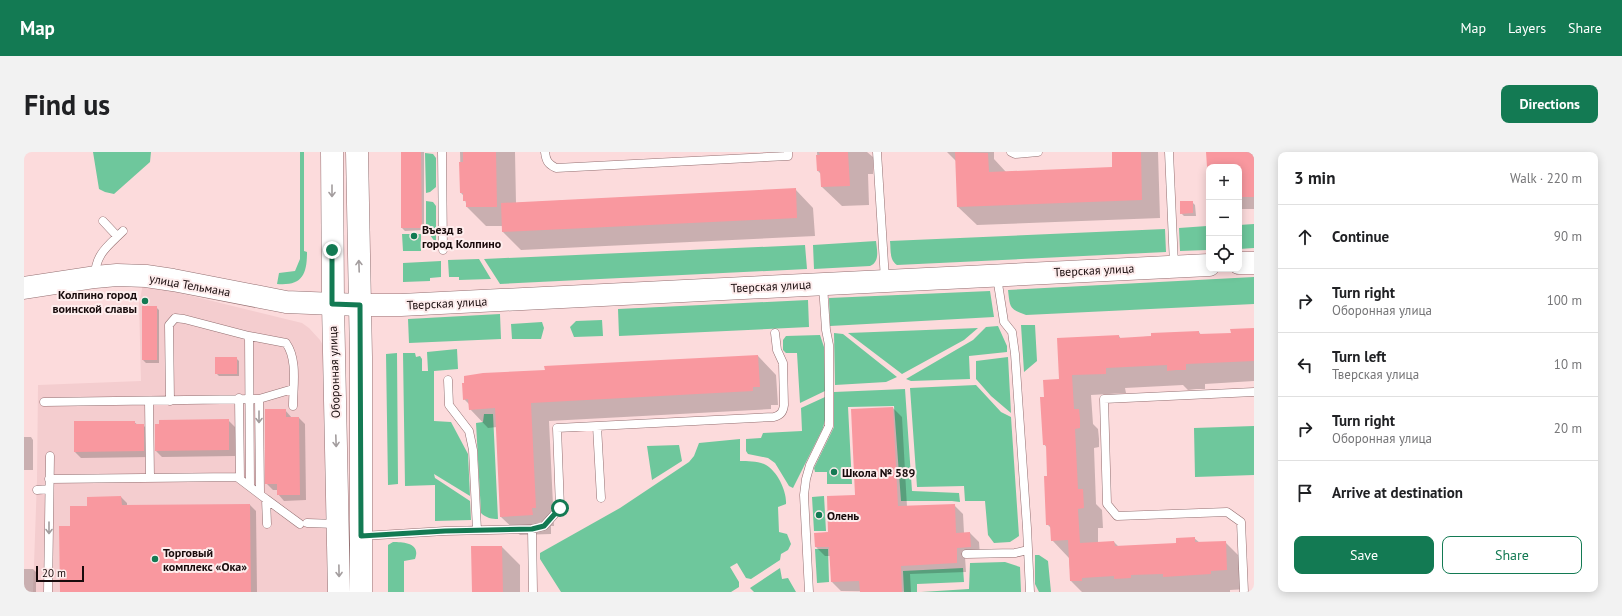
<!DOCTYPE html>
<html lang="en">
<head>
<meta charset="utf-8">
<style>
	:root { --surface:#fff; --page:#f2f2f2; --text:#202124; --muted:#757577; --line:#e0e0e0; --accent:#137a53 }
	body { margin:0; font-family:"PT Sans",sans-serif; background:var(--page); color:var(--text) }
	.controls { position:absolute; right:12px; top:12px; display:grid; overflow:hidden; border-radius:8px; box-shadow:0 2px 10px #0003 }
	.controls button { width:36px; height:36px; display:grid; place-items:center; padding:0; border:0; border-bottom:1px solid var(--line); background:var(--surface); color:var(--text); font:20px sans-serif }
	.scale { position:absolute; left:12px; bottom:10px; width:48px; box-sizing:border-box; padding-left:4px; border:2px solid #180b0c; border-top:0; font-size:11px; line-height:14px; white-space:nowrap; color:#180b0c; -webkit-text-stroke:3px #feeded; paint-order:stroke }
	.stop { position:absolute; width:12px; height:12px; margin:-9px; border:3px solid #137a53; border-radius:50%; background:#fff }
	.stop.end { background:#137a53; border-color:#fff; box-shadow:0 1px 4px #0008 }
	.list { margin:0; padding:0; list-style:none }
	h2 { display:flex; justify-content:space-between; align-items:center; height:52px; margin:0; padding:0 16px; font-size:17px }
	h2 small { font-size:13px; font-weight:400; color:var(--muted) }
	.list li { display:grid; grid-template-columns:26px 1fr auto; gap:12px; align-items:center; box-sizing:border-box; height:64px; padding:0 16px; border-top:1px solid var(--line) }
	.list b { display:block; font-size:15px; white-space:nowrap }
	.list p { margin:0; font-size:13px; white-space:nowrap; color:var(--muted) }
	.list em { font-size:13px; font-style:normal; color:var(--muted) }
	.actions { display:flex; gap:8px; padding:12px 16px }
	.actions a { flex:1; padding:9px 0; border:1px solid var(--accent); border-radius:8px; text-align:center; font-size:14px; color:var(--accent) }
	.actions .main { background:var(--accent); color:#fff }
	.icon { flex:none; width:22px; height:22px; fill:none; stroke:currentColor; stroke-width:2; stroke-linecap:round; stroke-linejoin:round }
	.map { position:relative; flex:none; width:1230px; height:440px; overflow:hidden; border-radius:8px }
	header { display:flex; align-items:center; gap:24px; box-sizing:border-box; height:56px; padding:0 20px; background:var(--accent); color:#fff }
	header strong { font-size:19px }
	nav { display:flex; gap:22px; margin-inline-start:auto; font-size:14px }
	.intro { display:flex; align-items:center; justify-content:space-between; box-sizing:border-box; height:96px; padding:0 24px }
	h1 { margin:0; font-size:28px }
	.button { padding:10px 18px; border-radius:8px; background:var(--accent); color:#fff; font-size:14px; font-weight:700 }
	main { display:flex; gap:24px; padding:0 24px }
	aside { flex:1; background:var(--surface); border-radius:8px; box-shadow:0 2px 10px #0003 }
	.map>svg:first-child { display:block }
	.built { fill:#f4cdcf }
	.green { fill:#6ec79c }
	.shadow { fill:#0003 }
	.building { fill:#f9989f }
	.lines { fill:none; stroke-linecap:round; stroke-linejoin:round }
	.lane-casing { stroke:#936f71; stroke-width:9 }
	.secondary-casing { stroke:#936f71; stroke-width:23 }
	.primary-casing { stroke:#936f71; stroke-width:23 }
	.lane { stroke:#fff; stroke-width:8 }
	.secondary { stroke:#fff; stroke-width:22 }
	.primary { stroke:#fff; stroke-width:22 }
	.oneway { stroke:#a39d9e }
	.route { stroke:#137a53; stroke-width:5 }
	.poi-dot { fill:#137a53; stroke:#feeded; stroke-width:1.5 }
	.labels { text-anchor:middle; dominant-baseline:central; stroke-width:4; stroke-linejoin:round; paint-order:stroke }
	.poi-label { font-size:12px; font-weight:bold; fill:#180b0c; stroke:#feeded; text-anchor:start }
	.street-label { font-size:12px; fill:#180b0c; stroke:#feeded }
</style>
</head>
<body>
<header>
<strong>Map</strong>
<nav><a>Map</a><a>Layers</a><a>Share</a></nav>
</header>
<div class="intro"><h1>Find us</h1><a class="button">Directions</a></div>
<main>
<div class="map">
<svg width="1230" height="440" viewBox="0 0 1230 440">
	<rect width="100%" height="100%" fill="#fcdbdc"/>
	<path class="built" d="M119,132L278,171L285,176L296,188L300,195L305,440H9L13,328L14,233L117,229L115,152Z"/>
	<path class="green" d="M69,0H127L126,10L90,42L81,40L75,37Z
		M276,0H280V99L283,100C283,123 278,134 253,132L255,121L271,119L276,107Z
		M401,1L409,2L412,6V35L406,40L402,41Z
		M402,49L409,50L412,54V91L402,78Z
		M1230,72V96L1215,97V73Z
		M1183,74L1185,92L1183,98L1156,99L1155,76Z
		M1141,77L1142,100L873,113C865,108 867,97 866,89Z
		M378,82H397V99H379Z
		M852,89C853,98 856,110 846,114L790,117L789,93Z
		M781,93L783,117L476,132L460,107Z
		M455,107L467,127L435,128V125H425L424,108Z
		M417,109V125L406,126V129L379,130V111Z
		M1230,125V152L1002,163C985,157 986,155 984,138Z
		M966,139L970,165L806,174L805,146Z
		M784,148L785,175L595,184L594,157Z
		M476,162L477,187L385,191L384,167Z
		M578,168L579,184L550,185L546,175L552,169Z
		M518,170L520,176L517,187H488L487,172Z
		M997,173H1011L1013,209L1000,220Z
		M974,174L983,194V200L945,204L946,227L887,229L882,227L949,188L962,175Z
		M954,176L940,188L878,222L824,181Z
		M810,181L819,182L873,225L862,230L811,233Z
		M796,183L800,195L801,239L776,251L773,201H762L759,198V188L762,184Z
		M433,197L434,217L410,219V269L427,270L444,302L446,344L410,322L411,326L446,349L447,368L411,369V333L381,334L379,201H391L392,205L396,204L398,207V219H404L403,200Z
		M373,201L374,332L364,333L362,202Z
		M984,205L987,261L967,244L952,227V209Z
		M952,233L977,260L987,265L995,384L986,390L970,391L964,383L961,349H941L940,334L893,335L886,236Z
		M881,237L888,339L935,341L936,350L928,349H877L870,254L824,255L828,332H803V320H791L790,316L810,275V240Z
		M801,245V268L799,276L769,336L765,334L751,311L744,306L724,302L722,299V287L737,286L739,281L778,279L777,256Z
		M460,262H469L474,367C468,367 462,366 457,361L452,271L459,270Z
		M1230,274V323L1171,325L1170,276Z
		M716,287V309C724,309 734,309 742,313C753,319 763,339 762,352L754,355L755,380L763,382L767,392L764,398L757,402L756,408L727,427L722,426L713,411L706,415L715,430V435L707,440H537L516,407V401L596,356L665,310L670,304L675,291Z
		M655,293L658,309L628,328L623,294Z
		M800,344L802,379H790L788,345Z
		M369,390C380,390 397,391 391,407L380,409V440H364V393Z
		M791,397H804L805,430L793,431Z
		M1011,403H1015L1024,409L1027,440H1015L1011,432Z
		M981,410L996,415L997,440H897L945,437L946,411Z
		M756,416L758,427L764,426L772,440H730L726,436Z
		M939,416L940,430L893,432V440H880L879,419Z"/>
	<path class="shadow" d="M378,0H400V78L381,79L378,76Z
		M436,0H491L492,51L771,37L789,56L791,84L497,98L479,80V74H462L443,55L440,44L437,41Z
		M793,0H843L849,5V22H844L845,53L818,54L798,35L797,22L794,19Z
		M923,0H970V7L982,20L1089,16V0H1134L1136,66L953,73L934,55L933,10Z
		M1183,0H1230V57H1215V15H1185V35Z
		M1168,50L1171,53L1172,64H1160L1157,61Z
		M132,155L135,158V211H122L119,208Z
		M1230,177V229L1181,232V237H1172L1164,238L1159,233L1101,236L1102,241L1067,243L1069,272L1074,277L1075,287V295L1070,296L1072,352L1078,358L1079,376H1074V391L1090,390L1095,395L1153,392L1170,386L1176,391L1201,390L1221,410L1222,437L1206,438V440H1058L1047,429L1045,406L1028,388L1027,376L1023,372L1025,325L1023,296L1020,292L1021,246L1036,228L1095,184L1097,187L1175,180L1177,183L1208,182Z
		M734,204L752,223L754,253H747V257L525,269L530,374H527V382L496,383L477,365L473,275L464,276L446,257V253L440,247L522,219Z
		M212,206L215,209V224H195L192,221Z
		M869,256L878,265L883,355L930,353L939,362L940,381H946L955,390L956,404L941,405L942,420L886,422L887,440L817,439L808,430L807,404H801L792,395L805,381L832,344Z
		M261,258L268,266H275L281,272L282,348L260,349L254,342V338H249L242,331Z
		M204,268L211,275V304L138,305L132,299Z
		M110,270L114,273H119L126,280V305L57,306L51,300Z
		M0,285H7L9,288V318H0Z
		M97,345L103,351V354L226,353L232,359L233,440H37L47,375L64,355Z
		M478,395L496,413V440H449Z
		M0,417H9L12,420V440H0Z"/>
	<path class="building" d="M377,0H397L398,76H377Z
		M439,0H472L473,55H442V49H439V41H436L435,10H439Z
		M795,0H824L826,34L797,35L796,19H793L792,3H796Z
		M931,0L964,1L965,20L1088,15V0H1117L1118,48L933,55Z
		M1182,0H1230V45H1215V15H1183Z
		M772,36L773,66L478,80L477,51Z
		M1156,49H1169V61L1156,62Z
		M118,154H133V208H118Z
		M1230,176V209L1162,212V218H1152L1143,219V213L1082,216V222L1048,223L1050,257H1055L1056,267V276L1051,277L1054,337H1059L1060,356L1054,357L1056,391L1090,389L1091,394L1152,391V386L1171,385V390L1202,389L1203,418L1187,419V422L1139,425V422L1107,423V426L1090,427V424L1058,426V429H1046L1044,388L1027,389L1026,373H1022L1020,324H1023L1022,293H1019L1016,245H1020L1019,228L1035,227L1033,186L1095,183V186L1127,184V181L1175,179V182L1207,181L1206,177Z
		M734,203L736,235H729V239L507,251L512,356H508L509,363L476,365L471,256L445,258L444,247L439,248L438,231H440V224L459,221L521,218L520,214Z
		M191,205H213V222H191Z
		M869,255L874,354L931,352L932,381L946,380L947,395L933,396V411L877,414L878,440H836L835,429L807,430L805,395H791L790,381L804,380L803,344L831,343L827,257Z
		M241,257H262V265H275L276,343H253V332H241Z
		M205,267V298L131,299V272H135V268Z
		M50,269H111V272H120V299L50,300Z
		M97,344L98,353L226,352L227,440H36L35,374H46V354H63V345Z
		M447,394H478L479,440H448Z"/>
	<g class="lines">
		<defs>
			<path id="lane" d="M418,0L419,98
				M521,0C522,9 524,12 532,16L764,4V0
				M853,0L861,128
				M987,0L991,2L1014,0
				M1145,0L1150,113
				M79,69L93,84
				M71,125C71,102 84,94 99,79
				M973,125L980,170L988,180L991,202L1003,376L1006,440
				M225,184L226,334
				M424,228L425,253L445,279L449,298L453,378
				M215,246L216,327
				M125,249L126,326
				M146,249L145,173L151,166L160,167L225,184L262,191C274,208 269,234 269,254
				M20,250L235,247
				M573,274L577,346
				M25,327L213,325L242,347L243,372
				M13,338L25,337
				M236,341L235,247L269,237
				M242,347L276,372
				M283,371L312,372
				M508,377L509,440
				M338,384L421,379L508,377L520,374L536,356L533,276L750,265C757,263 759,260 760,253L759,211L753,198L751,181
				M942,402L991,401L1004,398
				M24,440L26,304
				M785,440L780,343L782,327L786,313L805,274V193L802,178L799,133
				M1220,440L1217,370L1203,360L1093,364L1083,352L1080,247L1230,240"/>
			<path id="secondary" d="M1215,111H1230
				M0,136L71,125L93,123L122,124L149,128L262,150L336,153H377L1185,113"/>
			<path id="primary" d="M308,0L309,152L315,440
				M333,0L337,205V440"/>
		</defs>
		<use href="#lane" class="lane-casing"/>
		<use href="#secondary" class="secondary-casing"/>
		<use href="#primary" class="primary-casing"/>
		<use href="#lane" class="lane"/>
		<use href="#secondary" class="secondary"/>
		<use href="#primary" class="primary"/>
	</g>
	<defs><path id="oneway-shaft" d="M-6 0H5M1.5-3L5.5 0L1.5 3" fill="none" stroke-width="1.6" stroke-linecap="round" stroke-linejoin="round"/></defs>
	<g class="oneway">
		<use href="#oneway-shaft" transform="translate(308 39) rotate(90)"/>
		<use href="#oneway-shaft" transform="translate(335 114) rotate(-92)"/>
		<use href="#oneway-shaft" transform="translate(235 265) rotate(90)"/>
		<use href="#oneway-shaft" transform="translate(312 289) rotate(88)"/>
		<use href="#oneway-shaft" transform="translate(25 376) rotate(90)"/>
		<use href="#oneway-shaft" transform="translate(315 419) rotate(89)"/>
	</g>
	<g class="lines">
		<path class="route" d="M308,98V152L336,153L337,384L421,379L508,377L520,374L536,356"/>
	</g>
	<g class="poi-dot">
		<circle cx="390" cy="84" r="4"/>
		<circle cx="121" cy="149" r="4"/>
		<circle cx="810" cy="320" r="4"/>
		<circle cx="795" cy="363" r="4"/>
		<circle cx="131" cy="407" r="4"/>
	</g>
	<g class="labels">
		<g class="poi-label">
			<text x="398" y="77">Въезд в<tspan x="398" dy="14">город Колпино</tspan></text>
			<text x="113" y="142" text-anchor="end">Колпино город<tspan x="113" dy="14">воинской славы</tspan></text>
			<text x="818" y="320">Школа № 589</text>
			<text x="803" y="363">Олень</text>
			<text x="139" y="400">Торговый<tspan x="139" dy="14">комплекс «Ока»</tspan></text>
		</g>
		<g class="street-label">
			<text transform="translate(1070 118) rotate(-3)">Тверская улица</text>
			<text transform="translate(166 133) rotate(10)">улица Тельмана</text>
			<text transform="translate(747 134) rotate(-3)">Тверская улица</text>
			<text transform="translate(423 151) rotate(-3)">Тверская улица</text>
			<text transform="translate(310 220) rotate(-92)">Оборонная улица</text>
		</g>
	</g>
</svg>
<div class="controls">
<button>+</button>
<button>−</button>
<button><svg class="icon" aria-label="locate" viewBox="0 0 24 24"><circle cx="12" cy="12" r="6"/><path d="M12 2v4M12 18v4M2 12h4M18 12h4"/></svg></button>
</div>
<div class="scale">20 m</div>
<div class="stop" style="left:536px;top:356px"></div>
<div class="stop end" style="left:308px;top:98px"></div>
</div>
<aside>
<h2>3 min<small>Walk · 220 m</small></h2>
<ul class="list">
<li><svg class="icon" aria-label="ahead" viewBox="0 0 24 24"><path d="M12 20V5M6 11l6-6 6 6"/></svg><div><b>Continue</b></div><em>90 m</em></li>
<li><svg class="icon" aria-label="right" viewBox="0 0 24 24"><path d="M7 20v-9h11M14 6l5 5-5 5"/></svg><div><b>Turn right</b><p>Оборонная улица</p></div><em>100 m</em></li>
<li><svg class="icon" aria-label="left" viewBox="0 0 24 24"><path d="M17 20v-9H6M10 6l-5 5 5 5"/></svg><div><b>Turn left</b><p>Тверская улица</p></div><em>10 m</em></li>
<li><svg class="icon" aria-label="right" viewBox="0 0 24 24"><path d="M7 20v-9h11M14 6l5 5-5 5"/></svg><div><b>Turn right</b><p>Оборонная улица</p></div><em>20 m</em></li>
<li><svg class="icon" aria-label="arrive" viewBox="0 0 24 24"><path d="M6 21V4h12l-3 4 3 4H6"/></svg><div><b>Arrive at destination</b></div></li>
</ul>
<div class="actions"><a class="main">Save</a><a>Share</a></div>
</aside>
</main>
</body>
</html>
